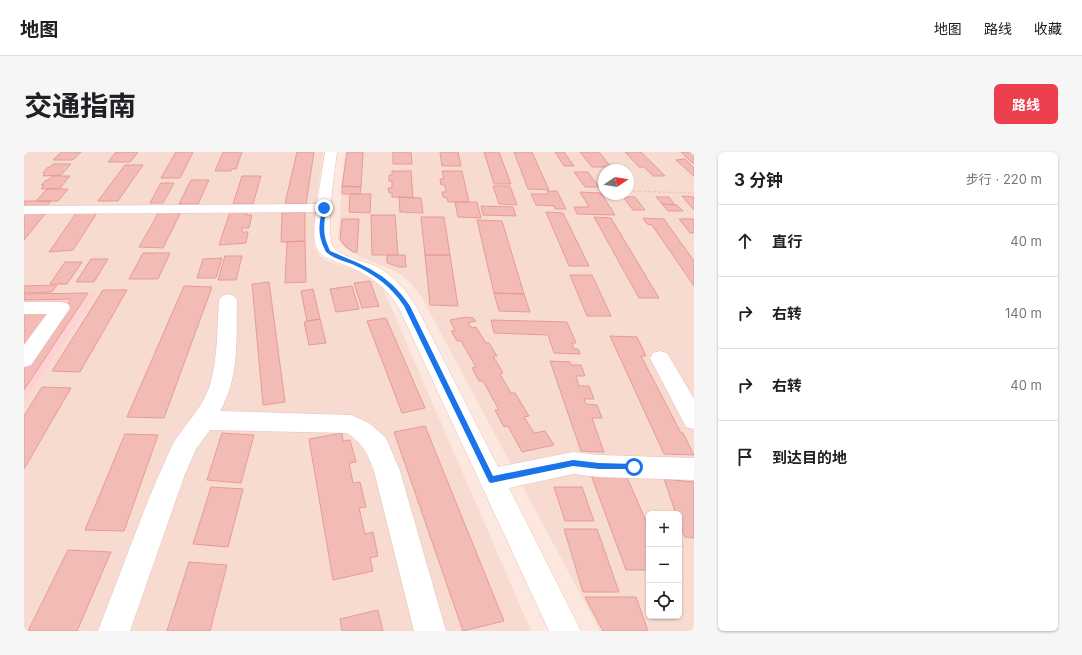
<!DOCTYPE html>
<html lang="zh">
<head>
<meta charset="utf-8">
<style>
	:root { --surface:#fff; --page:#f6f6f6; --text:#202124; --muted:#757577; --line:#e0e0e0; --accent:#ed3e4d }
	body { margin:0; font-family:Inter,"Noto Sans SC",sans-serif; background:var(--page); color:var(--text) }
	.controls { position:absolute; right:12px; bottom:12px; display:grid; overflow:hidden; border-radius:6px; box-shadow:0 1px 3px #0004 }
	.controls button { width:36px; height:36px; display:grid; place-items:center; padding:0; border:0; border-bottom:1px solid var(--line); background:var(--surface); color:var(--text); font:20px sans-serif }
	.compass { position:absolute; left:574px; top:12px; width:36px; height:36px; border-radius:50%; background:var(--surface); box-shadow:0 1px 3px #0004; rotate:78deg }
	.stop { position:absolute; width:12px; height:12px; margin:-9px; border:3px solid #1a73e8; border-radius:50%; background:#fff }
	.stop.end { background:#1a73e8; border-color:#fff; box-shadow:0 1px 4px #0008 }
	.list { margin:0; padding:0; list-style:none }
	h2 { display:flex; justify-content:space-between; align-items:center; height:52px; margin:0; padding:0 16px; font-size:17px }
	h2 small { font-size:13px; font-weight:400; color:var(--muted) }
	.list li { display:grid; grid-template-columns:26px 1fr auto; gap:12px; align-items:center; box-sizing:border-box; height:72px; padding:0 16px; border-top:1px solid var(--line) }
	.list b { display:block; font-size:15px; white-space:nowrap }
	.list em { font-size:13px; font-style:normal; color:var(--muted) }
	.icon { flex:none; width:22px; height:22px; fill:none; stroke:currentColor; stroke-width:2; stroke-linecap:round; stroke-linejoin:round }
	.map { position:relative; flex:none; width:670px; height:479px; overflow:hidden; border-radius:6px }
	header { display:flex; align-items:center; gap:24px; box-sizing:border-box; height:56px; padding:0 20px; background:var(--surface); border-bottom:1px solid var(--line) }
	header strong { font-size:19px }
	nav { display:flex; gap:22px; margin-inline-start:auto; font-size:14px }
	.intro { display:flex; align-items:center; justify-content:space-between; box-sizing:border-box; height:96px; padding:0 24px }
	h1 { margin:0; font-size:28px }
	.button { padding:10px 18px; border-radius:6px; background:var(--accent); color:#fff; font-size:14px; font-weight:700 }
	main { display:flex; gap:24px; padding:0 24px }
	aside { flex:1; background:var(--surface); border-radius:6px; box-shadow:0 1px 3px #0004 }
	.map>svg:first-child { display:block }
	.residential { fill:#f7dad0; fill-rule:evenodd }
	.commercial { fill:#fed2d2 }
	.building { fill:#f3bbb5; stroke:#e79b95 }
	.lines { fill:none; stroke-linecap:round; stroke-linejoin:round }
	.minor-casing { stroke:#e3c3be; stroke-width:1 }
	.path { stroke:#d89e99; stroke-width:1.5; stroke-dasharray:0.5 2; stroke-linecap:butt }
	.minor { fill:#fff; fill-rule:evenodd }
	.route { fill:#1a73e8 }
</style>
</head>
<body>
<header>
<strong>地图</strong>
<nav><a>地图</a><a>路线</a><a>收藏</a></nav>
</header>
<div class="intro"><h1>交通指南</h1><a class="button">路线</a></div>
<main>
<div class="map">
<svg width="670" height="479" viewBox="0 0 670 479">
	<rect width="100%" height="100%" fill="#fde8df"/>
	<path class="residential" d="M0,0H299L292,54L290,94L295,103L302,109L340,121L358,134L507,479H0V252L73,140L0,141Z
		M321,0H670V479H576L397,144L385,129L371,119L336,105L321,96L314,87ZM580,18H604V42H580ZM625,362H655V464H625Z"/>
	<path class="commercial" d="M73,140L0,252V141Z"/>
	<path class="building" d="M37,0H57L49,8H29Z
		M92,0H114L106,10H84Z
		M152,0H169L156,26H137Z
		M199,0H218L212,17H208L207,19H191Z
		M273,0H290L282,52L261,51Z
		M323,0H339L337,35L318,34Z
		M369,0H387L388,12H369Z
		M416,0H434L437,14H418Z
		M460,0H475L487,32H470Z
		M490,0H508L525,38L504,37Z
		M531,0H540L550,14H540Z
		M556,0H575L587,15H568Z
		M601,0H617L641,24H629L620,15H615Z
		M657,0H667L670,3V11H668Z
		M661,7L670,16V24L652,8Z
		M29,12H47L37,23L19,24L21,21H19L24,15H26Z
		M101,13H119L94,49H74Z
		M368,19H387L389,46L368,45V41H365L364,36H368V29H365V23H368Z
		M418,19H438L445,50H424L423,46L419,45L418,40H422L421,33H417L416,27H420Z
		M550,20H564L575,35H561Z
		M28,24H46L36,36L17,37L20,33H17L22,28H25Z
		M218,24H237L229,52H209Z
		M167,28H185L174,52H155Z
		M137,31H150L139,51H126Z
		M318,34L337,35L336,42H318Z
		M469,34H486L493,53L475,52Z
		M23,37H44L34,49H12Z
		M523,39H533L542,57H531L530,54L512,53L507,42H524Z
		M556,40L577,41L591,63L553,62L550,55H565Z
		M326,42H347L346,61L325,60Z
		M658,44L670,45V58Z
		M375,45L397,46L399,61L376,60Z
		M599,45H611L621,58H609Z
		M632,45H645L651,53L638,52Z
		M0,49H27L22,55H0Z
		M431,50H453L457,66L434,65Z
		M638,52L653,53L659,59H644Z
		M457,54L489,55L492,64L459,63Z
		M16,60L14,62H21L0,88V62L2,61Z
		M53,60L73,61L49,98L25,100Z
		M135,60H157L139,96L115,95Z
		M206,60H223L222,63H228L225,76H218V80H224L222,91L195,93Z
		M281,60V89L257,90L258,61Z
		M522,60L539,61L565,114H545Z
		M347,63H371L374,103H348Z
		M397,65H420L426,103H401Z
		M570,65L587,66L635,146H615Z
		M619,66L640,67L670,109V134L628,73L623,72Z
		M318,67H335L333,100H329L321,94L316,87Z
		M655,67H670V81H666Z
		M453,68L478,69L500,142L470,141Z
		M281,89L282,130L261,131L263,90Z
		M119,101H146L134,127H105Z
		M363,103H381L382,115H375L363,111Z
		M401,103H426L434,154L406,153Z
		M201,104H218L212,128H194Z
		M198,106L192,126H173L179,107Z
		M67,107H84L70,130H52Z
		M41,110H58L43,132H26Z
		M546,123H568L587,164H563Z
		M346,129L355,154L338,156L330,131Z
		M245,130L261,250L239,253L228,132Z
		M33,133L28,140L0,141V134Z
		M160,134L188,135L140,266L103,265Z
		M328,134L335,157L312,160L306,137Z
		M289,137L296,167L283,169L277,139Z
		M79,138H103L56,220L28,219Z
		M64,141L0,238V215L47,147L0,148V142Z
		M470,141L500,142L506,160L475,159Z
		M0,160H30L0,203Z
		M442,165L449,166L452,169L444,171L448,176L452,175L462,191H465L473,204H469L479,221L476,222L487,241H491L505,264L500,265L510,281L521,279L530,293L498,300L484,274L480,275L471,258H475L459,229H455L448,216L452,215L437,189H433L427,179H431L426,168Z
		M362,166L401,256L378,261L343,169Z
		M296,167L302,191L285,193L280,170Z
		M467,168L543,170L552,191H548L550,197H554L556,202L530,201L524,183L470,181Z
		M586,184L613,185L622,204H617L657,281H659L670,303L640,302Z
		M526,209L546,210L548,213H557L561,224H552L555,234H565L570,247H560L562,252L573,253L578,266H568L580,300L557,299Z
		M18,235L47,236L0,317V264Z
		M401,274L480,469L439,479L370,280Z
		M198,281L230,283L217,331L183,328Z
		M318,281L319,289L326,288L332,310L325,311L329,331L336,330L342,355L335,356L341,382L349,380L354,404L346,406L349,419L309,428L285,287Z
		M101,282L134,283L100,379L61,378Z
		M567,323H602L625,376V418H602Z
		M640,327L670,330V386L661,385L655,369V362H652Z
		M187,335L219,337L204,395L169,392Z
		M530,335H558L570,369H541Z
		M540,377H573L595,440H559Z
		M44,398L87,400L53,479H4Z
		M165,410L203,413L186,479H143Z
		M561,445H612L624,479H579Z
		M354,458L359,479H318L316,467Z"/>
	<g class="lines">
		<defs>
			<path id="minor" d="M301,0H313C311,18 300,84 310,96C316,104 339,109 349,113C368,121 381,137 392,154L474,315L549,300L575,303L670,306V328L575,325L549,322L485,336L557,479H525L374,154C365,140 353,129 338,121C303,101 284,114 292,60L0,62V54L293,52Z
				M204,142L210,144L213,148C212,187 216,224 196,259L327,263L345,271L362,286L365,293L376,319L422,479H390L350,319C344,302 339,292 323,281L186,278L172,297L161,322L106,479H74C98,418 119,356 147,296C159,273 181,255 187,229C194,203 193,175 195,148L198,144Z
				M0,150H37L44,152L46,156L7,213L0,215V193L23,162H0Z
				M636,199L643,201L670,247V277L662,275L626,206L629,201Z"/>
		</defs>
		<use href="#minor" class="minor-casing"/>
		<path class="path" d="M604,39L670,41"/>
		<use href="#minor" class="minor"/>
	</g>
	<path class="route" d="M300,55L302,56C300,76 298,81 306,99C341,114 364,121 386,154L469,324L549,308L575,311L610,312L614,315L612,317H575L549,314L467,331L465,330L380,154C367,134 350,122 328,112C319,109 309,106 302,100C293,82 295,76 298,56Z"/>
</svg>
<div class="controls">
<button>+</button>
<button>−</button>
<button><svg class="icon" aria-label="locate" viewBox="0 0 24 24"><circle cx="12" cy="12" r="6"/><path d="M12 2v4M12 18v4M2 12h4M18 12h4"/></svg></button>
</div>
<svg class="compass" viewBox="-18 -18 36 36"><path d="M0-13l5 13h-10z" fill="#e53935"/><path d="M0 13l5-13h-10z" fill="#757577"/></svg>
<div class="stop" style="left:610px;top:315px"></div>
<div class="stop end" style="left:300px;top:56px"></div>
</div>
<aside>
<h2>3 分钟<small>步行 · 220 m</small></h2>
<ul class="list">
<li><svg class="icon" aria-label="ahead" viewBox="0 0 24 24"><path d="M12 20V5M6 11l6-6 6 6"/></svg><div><b>直行</b></div><em>40 m</em></li>
<li><svg class="icon" aria-label="right" viewBox="0 0 24 24"><path d="M7 20v-9h11M14 6l5 5-5 5"/></svg><div><b>右转</b></div><em>140 m</em></li>
<li><svg class="icon" aria-label="right" viewBox="0 0 24 24"><path d="M7 20v-9h11M14 6l5 5-5 5"/></svg><div><b>右转</b></div><em>40 m</em></li>
<li><svg class="icon" aria-label="arrive" viewBox="0 0 24 24"><path d="M6 21V4h12l-3 4 3 4H6"/></svg><div><b>到达目的地</b></div></li>
</ul>
</aside>
</main>
</body>
</html>
